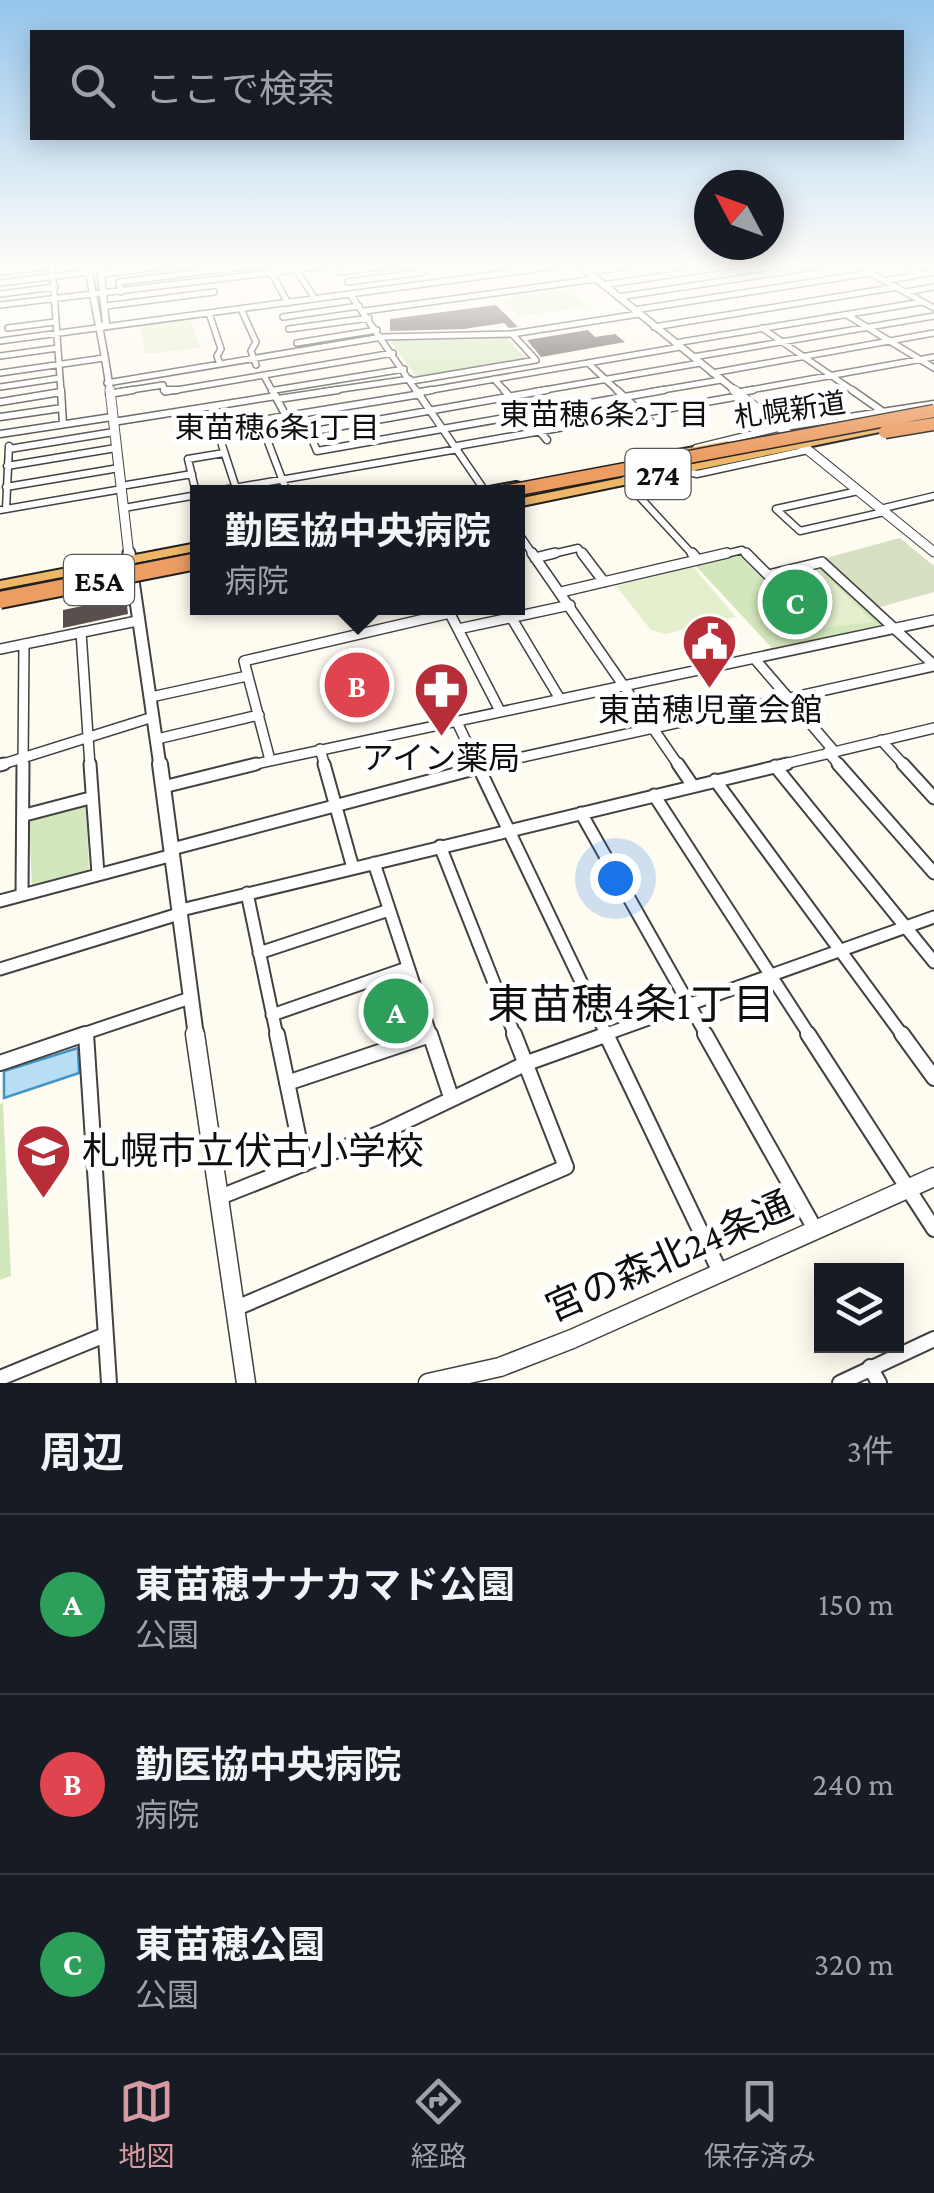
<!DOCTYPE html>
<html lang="ja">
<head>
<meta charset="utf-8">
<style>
	:root { --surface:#171b24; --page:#242831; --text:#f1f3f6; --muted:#9ea1a6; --line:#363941; --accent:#d79aa0 }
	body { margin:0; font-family:"Crimson Pro","Noto Sans JP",serif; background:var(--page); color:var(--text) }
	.controls { position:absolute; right:30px; bottom:30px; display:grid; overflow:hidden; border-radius:0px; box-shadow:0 5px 25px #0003 }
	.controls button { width:90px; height:90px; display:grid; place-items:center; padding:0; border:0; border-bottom:2px solid var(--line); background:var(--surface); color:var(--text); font:50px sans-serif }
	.compass { position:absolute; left:694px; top:170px; width:90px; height:90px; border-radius:50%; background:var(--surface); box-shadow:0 5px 25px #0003; rotate:311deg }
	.you { position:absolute; left:615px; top:878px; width:35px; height:35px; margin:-25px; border:8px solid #fff; border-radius:50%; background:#1a73e8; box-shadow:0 0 0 15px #1a73e833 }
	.badge { display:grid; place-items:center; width:65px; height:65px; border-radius:50%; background:var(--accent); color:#fff; font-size:32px; font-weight:700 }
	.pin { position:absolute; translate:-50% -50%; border:5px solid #fff; box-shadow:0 2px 10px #0006 }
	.popup { position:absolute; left:190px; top:485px; width:335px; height:130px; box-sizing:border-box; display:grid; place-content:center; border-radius:0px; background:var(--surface); filter:drop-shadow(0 2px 8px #0005); font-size:32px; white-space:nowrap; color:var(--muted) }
	.popup b { font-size:38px; color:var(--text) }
	.popup::after { content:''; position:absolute; left:50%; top:100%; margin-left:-20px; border:20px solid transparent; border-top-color:var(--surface) }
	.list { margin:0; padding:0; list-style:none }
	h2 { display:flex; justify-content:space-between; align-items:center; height:130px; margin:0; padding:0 40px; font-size:42px }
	h2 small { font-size:32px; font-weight:400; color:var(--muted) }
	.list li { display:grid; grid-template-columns:65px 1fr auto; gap:30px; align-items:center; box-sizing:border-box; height:180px; padding:0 40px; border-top:2px solid var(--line) }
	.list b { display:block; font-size:38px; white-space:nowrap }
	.list p { margin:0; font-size:32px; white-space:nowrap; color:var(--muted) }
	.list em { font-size:32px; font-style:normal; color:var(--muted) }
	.icon { flex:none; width:55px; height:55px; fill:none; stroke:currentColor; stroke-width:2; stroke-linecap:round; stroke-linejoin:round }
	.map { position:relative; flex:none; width:934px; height:1383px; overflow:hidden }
	.search { position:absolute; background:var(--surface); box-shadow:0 5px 25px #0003; left:30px; right:30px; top:30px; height:110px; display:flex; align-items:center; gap:25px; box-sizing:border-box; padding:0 35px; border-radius:0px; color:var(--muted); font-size:38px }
	.sheet { height:670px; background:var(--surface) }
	nav { display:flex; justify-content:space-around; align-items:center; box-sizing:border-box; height:140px; border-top:2px solid var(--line); background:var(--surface); font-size:28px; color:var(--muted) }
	nav a { display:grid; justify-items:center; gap:5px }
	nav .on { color:var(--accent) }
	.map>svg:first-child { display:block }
	.green { fill:#d3e7bc }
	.cemetery { fill:#d7e0c3 }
	.pitch { fill:#e4efcd }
	.water { fill:#b8def3; stroke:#4495c5; stroke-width:2.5 }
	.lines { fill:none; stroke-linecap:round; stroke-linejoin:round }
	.river { fill:#b8def3; fill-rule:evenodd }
	.building { fill:#57504c }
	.minor-far4-casing { stroke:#424242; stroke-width:8 }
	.minor-far3-casing { stroke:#424242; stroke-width:9 }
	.minor-far2-casing { stroke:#424242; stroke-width:12 }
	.minor-far1-casing { stroke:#424242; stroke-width:15 }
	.minor-casing { stroke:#424242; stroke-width:18 }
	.tertiary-far4-casing { stroke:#424242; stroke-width:9 }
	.tertiary-far3-casing { stroke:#424242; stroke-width:11 }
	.tertiary-far2-casing { stroke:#424242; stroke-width:15 }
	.tertiary-far1-casing { stroke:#424242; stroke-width:18 }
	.tertiary-casing { stroke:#424242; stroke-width:21 }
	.trunk-casing { stroke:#202020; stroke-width:4 }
	.minor-far4 { stroke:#fff; stroke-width:5 }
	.minor-far3 { stroke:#fff; stroke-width:6 }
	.minor-far2 { stroke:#fff; stroke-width:9 }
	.minor-far1 { stroke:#fff; stroke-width:11 }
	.minor { stroke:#fff; stroke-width:14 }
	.tertiary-far4 { stroke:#fff; stroke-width:6 }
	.tertiary-far3 { stroke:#fff; stroke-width:9 }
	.tertiary-far2 { stroke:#fff; stroke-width:11 }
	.tertiary-far1 { stroke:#fff; stroke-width:14 }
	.tertiary { stroke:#fff; stroke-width:18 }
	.trunk { fill:#eeb668; fill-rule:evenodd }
	.motorway-bridge-far1-casing { stroke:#202020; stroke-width:15; stroke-linecap:butt }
	.motorway-bridge-casing { stroke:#202020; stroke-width:20; stroke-linecap:butt }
	.motorway-bridge-far1 { stroke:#ec9d62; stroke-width:12 }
	.motorway-bridge { stroke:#ec9d62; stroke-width:16 }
	.labels { text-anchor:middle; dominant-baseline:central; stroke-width:10; stroke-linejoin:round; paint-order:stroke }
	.far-street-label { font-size:28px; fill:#0f0f0f; stroke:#fff }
	.far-neighbourhood-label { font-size:30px; fill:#0f0f0f; stroke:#fff }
	.shield { fill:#fff; stroke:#575757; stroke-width:2.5 }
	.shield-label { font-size:30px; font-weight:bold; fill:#0f0f0f }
	.poi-label { font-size:32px; fill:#0f0f0f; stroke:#fff }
	.near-poi-label { font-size:38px; fill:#0f0f0f; stroke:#fff; text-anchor:start }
	.near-street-label { font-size:38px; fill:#0f0f0f; stroke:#fff }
	.near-neighbourhood-label { font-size:42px; fill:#0f0f0f; stroke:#fff }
</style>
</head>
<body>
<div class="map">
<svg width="934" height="1383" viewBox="0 0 934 1383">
	<rect width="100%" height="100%" fill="#fefbf1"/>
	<path class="green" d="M505,336L527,360L417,378L390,340Z
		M739,555L763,579L819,566L886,625L772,648L695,565Z
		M83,804L86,806L89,869L32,887L29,820Z
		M405,979L421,1032L385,1044L371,990Z
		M3,1103L11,1276L0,1280V1104Z"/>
	<path class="cemetery" d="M900,538L934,566V592L877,608L822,559Z"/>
	<path class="pitch" d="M575,288L578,290L571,292L588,306L520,316L502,299Z
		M191,319L200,348L145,354L140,326Z
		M693,567L736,617L666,634L651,630L616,586Z
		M819,570L874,622L795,631L756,588Z"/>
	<path class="water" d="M78,1048L79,1073L4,1098V1071Z"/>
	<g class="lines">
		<path class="river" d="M89,264H97L104,311L96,309Z"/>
	</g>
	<path class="building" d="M496,305L518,327L509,328L504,323L464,329L390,331V319Z
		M588,330L595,337L615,334L625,342L541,357L527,340Z
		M126,597L128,614L63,628V610Z"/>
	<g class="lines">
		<defs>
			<path id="minor-far4" d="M52,264L61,392
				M854,264L934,308
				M901,264L921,274
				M297,271L315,299
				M0,272L53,266
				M340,272L402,264
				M588,272L644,264
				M102,274L182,264
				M272,274L288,303
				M884,281L934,272
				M348,282L422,272
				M0,283L89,272
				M603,285L743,264
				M121,292L119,282L266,264
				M906,292L934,287
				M0,294L55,287
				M350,294L417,392
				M618,297L834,264
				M0,305L336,265
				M106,306L214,292
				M241,309L256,342L251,351L256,365
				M634,310L870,273
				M365,311L596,279
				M209,313L221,349L217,356L220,364
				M847,315L934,368
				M283,317L359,306
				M654,327L897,287
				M8,328L55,322
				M762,328L855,392
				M289,329L369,318
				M0,341L573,264
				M297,343L377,330
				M675,343L922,302
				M0,356L58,348
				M693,357L934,316
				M588,363L619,392
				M0,373L104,358
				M712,373L934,333
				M264,376L273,392
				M494,379L506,392
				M412,381L536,360L512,334
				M107,383L382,337L512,334L639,314
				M0,387L60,378
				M275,390L404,369
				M118,392L163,385L165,392L393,353
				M321,392L410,379
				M420,392L680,347
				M533,392L700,363
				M650,392L721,380
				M739,392L934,357"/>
			<path id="minor-far3" d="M61,390L63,424
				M164,390H177
				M272,390L286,416
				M416,390L485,491
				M504,390L547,440
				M547,390L309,432L317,451L664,390
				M617,390L651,422
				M852,390L882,411
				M420,392L432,390
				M736,393L753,390
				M109,394L133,390
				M278,399L338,390
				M0,402L61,392
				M0,417L62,408
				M260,421L287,492
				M113,422L276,396
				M232,425L421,394
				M0,434L112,417
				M222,445L236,488
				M457,446L740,396
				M696,448L778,428L934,404
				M9,449L114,432
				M7,466L116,448
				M679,470L697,474L808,450
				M624,480L694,556
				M121,486L192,474
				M6,487L119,468
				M858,491L776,509L800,531L884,512
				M211,492L458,449
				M197,497L188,459L224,453
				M124,508L197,495
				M6,509L9,446
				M880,509L934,496
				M0,510L122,489
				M517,531L534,556
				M544,556L578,548L584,556
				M717,556L742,550L748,556"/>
			<path id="minor-far2" d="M532,553L679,766
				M582,553L604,582
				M692,553L698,560
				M746,553L768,575L822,562L934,665
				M535,558L555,553
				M561,592L727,553
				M447,608L500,711
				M511,617L560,699
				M458,629L570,605
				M81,632L90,766
				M0,649L137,621
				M754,658L834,751
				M151,697L247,676
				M456,720L478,766
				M157,739L259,715
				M881,740L905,766
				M320,749L325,766
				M828,752L840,766
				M270,760L244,661L450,613
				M0,765L153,717
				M23,766L24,644
				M246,766L934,620
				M482,766L934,666
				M776,766L934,728"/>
			<path id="minor-far1" d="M90,764L98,874
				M324,764L353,868
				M477,764L607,1036
				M678,764L693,786
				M838,764L934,873
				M903,764L934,798
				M0,765L4,764
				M775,766L934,962
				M715,780L903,1036
				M163,787L256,764
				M654,795L810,1036
				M581,813L707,1036
				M25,815L90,798
				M440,846L515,1036
				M172,849L493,764
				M374,863L431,1036
				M247,893L277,1036
				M22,895L23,764
				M0,901L173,855
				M181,910L787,764
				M259,953L389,910
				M0,969L182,913
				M272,1015L407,968
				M77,1036L190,998
				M426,1036L430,1035
				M601,1036L934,917"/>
			<path id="minor" d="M86,1034L109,1383
				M277,1034L304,1164
				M430,1034L451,1097
				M606,1034L720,1272
				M705,1034L815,1229
				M808,1034L934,1229
				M902,1034L934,1078
				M0,1063L85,1034
				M287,1083L430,1035
				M220,1197L383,1132L527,1063L608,1034
				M234,1309L566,1167L514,1034
				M870,1367L879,1383
				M0,1378L105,1335
				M840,1383L934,1339"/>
			<path id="tertiary-far4" d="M88,264C94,308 105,348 110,392
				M100,264L106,324L102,327
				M578,264L737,392"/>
			<path id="tertiary-far3" d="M110,390L129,556
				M734,390L934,552"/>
			<path id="tertiary-far2" d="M129,553L160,766"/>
			<path id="tertiary-far1" d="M160,764L196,1036"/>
			<path id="tertiary" d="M195,1034L246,1383
				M428,1383L500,1367L572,1339L934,1177"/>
			<path id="trunk" d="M900,422L905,425L904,427L517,507V499Z
				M727,441L731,442V446L661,459L656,456L661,453Z
				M516,482L520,483V487L494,492H472L478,489Z
				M197,543V551L0,589V581Z"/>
		</defs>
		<use href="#minor-far4" class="minor-far4-casing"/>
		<use href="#minor-far3" class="minor-far3-casing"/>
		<use href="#minor-far2" class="minor-far2-casing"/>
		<use href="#minor-far1" class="minor-far1-casing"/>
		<use href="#minor" class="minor-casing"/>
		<use href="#tertiary-far4" class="tertiary-far4-casing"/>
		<use href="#tertiary-far3" class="tertiary-far3-casing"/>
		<use href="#tertiary-far2" class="tertiary-far2-casing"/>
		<use href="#tertiary-far1" class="tertiary-far1-casing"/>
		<use href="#tertiary" class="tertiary-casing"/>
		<use href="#trunk" class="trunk-casing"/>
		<use href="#minor-far4" class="minor-far4"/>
		<use href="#minor-far3" class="minor-far3"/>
		<use href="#minor-far2" class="minor-far2"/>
		<use href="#minor-far1" class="minor-far1"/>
		<use href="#minor" class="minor"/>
		<use href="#tertiary-far4" class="tertiary-far4"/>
		<use href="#tertiary-far3" class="tertiary-far3"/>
		<use href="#tertiary-far2" class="tertiary-far2"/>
		<use href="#tertiary-far1" class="tertiary-far1"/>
		<use href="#tertiary" class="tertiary"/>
		<use href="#trunk" class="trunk"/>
		<defs>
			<path id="motorway-bridge-far1" d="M885,432L934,424
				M503,492L934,411"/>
			<path id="motorway-bridge" d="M0,600L197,561"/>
		</defs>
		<use href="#motorway-bridge-far1" class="motorway-bridge-far1-casing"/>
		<use href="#motorway-bridge" class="motorway-bridge-casing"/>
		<use href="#motorway-bridge-far1" class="motorway-bridge-far1"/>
		<use href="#motorway-bridge" class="motorway-bridge"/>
	</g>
	<linearGradient id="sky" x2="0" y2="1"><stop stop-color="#95c5ec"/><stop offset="0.58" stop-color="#fffdf9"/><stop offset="1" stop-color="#fffdf9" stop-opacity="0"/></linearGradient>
	<rect width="934" height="458" fill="url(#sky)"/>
	<defs>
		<symbol id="civic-pin" viewBox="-11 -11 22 30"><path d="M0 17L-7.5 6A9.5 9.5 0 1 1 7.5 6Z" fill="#b72e38" stroke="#fff"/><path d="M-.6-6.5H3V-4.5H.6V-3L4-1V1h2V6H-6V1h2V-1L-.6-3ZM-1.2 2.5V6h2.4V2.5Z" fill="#fff"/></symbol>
		<symbol id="pharmacy-pin" viewBox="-11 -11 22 30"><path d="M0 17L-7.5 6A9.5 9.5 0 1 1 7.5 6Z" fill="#b72e38" stroke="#fff"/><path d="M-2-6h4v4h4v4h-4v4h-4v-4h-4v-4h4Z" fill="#fff"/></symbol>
		<symbol id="school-pin" viewBox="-11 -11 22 30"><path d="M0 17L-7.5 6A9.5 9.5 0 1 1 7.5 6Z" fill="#b72e38" stroke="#fff"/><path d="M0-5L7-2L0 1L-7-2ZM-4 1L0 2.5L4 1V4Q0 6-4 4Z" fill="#fff"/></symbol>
	</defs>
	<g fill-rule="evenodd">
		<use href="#civic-pin" x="678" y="610" width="63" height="86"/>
		<use href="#pharmacy-pin" x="410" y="658" width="63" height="86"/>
		<use href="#school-pin" x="12" y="1120" width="63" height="86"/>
	</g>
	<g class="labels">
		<g class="far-street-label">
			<text transform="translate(790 410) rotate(-8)">札幌新道</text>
		</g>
		<g class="far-neighbourhood-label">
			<text x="604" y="414">東苗穂6条2丁目</text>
			<text x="277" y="427">東苗穂6条1丁目</text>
		</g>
		<g class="shield">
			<rect x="625.5" y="449" width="65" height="50" rx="8"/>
			<rect x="64" y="555" width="70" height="50" rx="8"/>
		</g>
		<g class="shield-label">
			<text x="658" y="474">274</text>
			<text x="99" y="580">E5A</text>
		</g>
		<g class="poi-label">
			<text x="710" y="710">東苗穂児童会館</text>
			<text x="441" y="758">アイン薬局</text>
		</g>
		<g class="near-poi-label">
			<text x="82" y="1151">札幌市立伏古小学校</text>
		</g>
		<g class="near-street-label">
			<text transform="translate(669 1256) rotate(-24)">宮の森北24条通</text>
		</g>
		<g class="near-neighbourhood-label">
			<text x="631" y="1004">東苗穂4条1丁目</text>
		</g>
	</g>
</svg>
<div class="controls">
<button><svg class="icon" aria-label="layers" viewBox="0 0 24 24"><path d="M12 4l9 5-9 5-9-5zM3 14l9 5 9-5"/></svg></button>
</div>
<svg class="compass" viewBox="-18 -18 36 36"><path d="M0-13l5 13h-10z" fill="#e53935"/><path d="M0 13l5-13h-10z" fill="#9ea1a6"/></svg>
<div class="you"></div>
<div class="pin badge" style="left:396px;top:1011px;background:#2e9e5b">A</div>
<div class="pin badge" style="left:357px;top:685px;background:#e0444e">B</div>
<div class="popup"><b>勤医協中央病院</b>病院</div>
<div class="pin badge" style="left:795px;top:602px;background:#2e9e5b">C</div>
<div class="search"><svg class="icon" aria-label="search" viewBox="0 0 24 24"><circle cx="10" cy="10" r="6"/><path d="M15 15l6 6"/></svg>ここで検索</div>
</div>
<section class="sheet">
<h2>周辺<small>3件</small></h2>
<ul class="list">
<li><span class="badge" style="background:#2e9e5b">A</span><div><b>東苗穂ナナカマド公園</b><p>公園</p></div><em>150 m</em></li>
<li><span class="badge" style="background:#e0444e">B</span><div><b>勤医協中央病院</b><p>病院</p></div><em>240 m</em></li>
<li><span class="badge" style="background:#2e9e5b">C</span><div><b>東苗穂公園</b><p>公園</p></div><em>320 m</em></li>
</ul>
</section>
<nav>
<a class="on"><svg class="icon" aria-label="map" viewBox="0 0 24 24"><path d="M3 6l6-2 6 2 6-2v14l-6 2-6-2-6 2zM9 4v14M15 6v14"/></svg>地図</a>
<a><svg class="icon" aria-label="directions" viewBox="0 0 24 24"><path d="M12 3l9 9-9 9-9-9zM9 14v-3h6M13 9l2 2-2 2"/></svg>経路</a>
<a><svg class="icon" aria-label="saved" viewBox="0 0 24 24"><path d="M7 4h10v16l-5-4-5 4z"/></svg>保存済み</a>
</nav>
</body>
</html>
